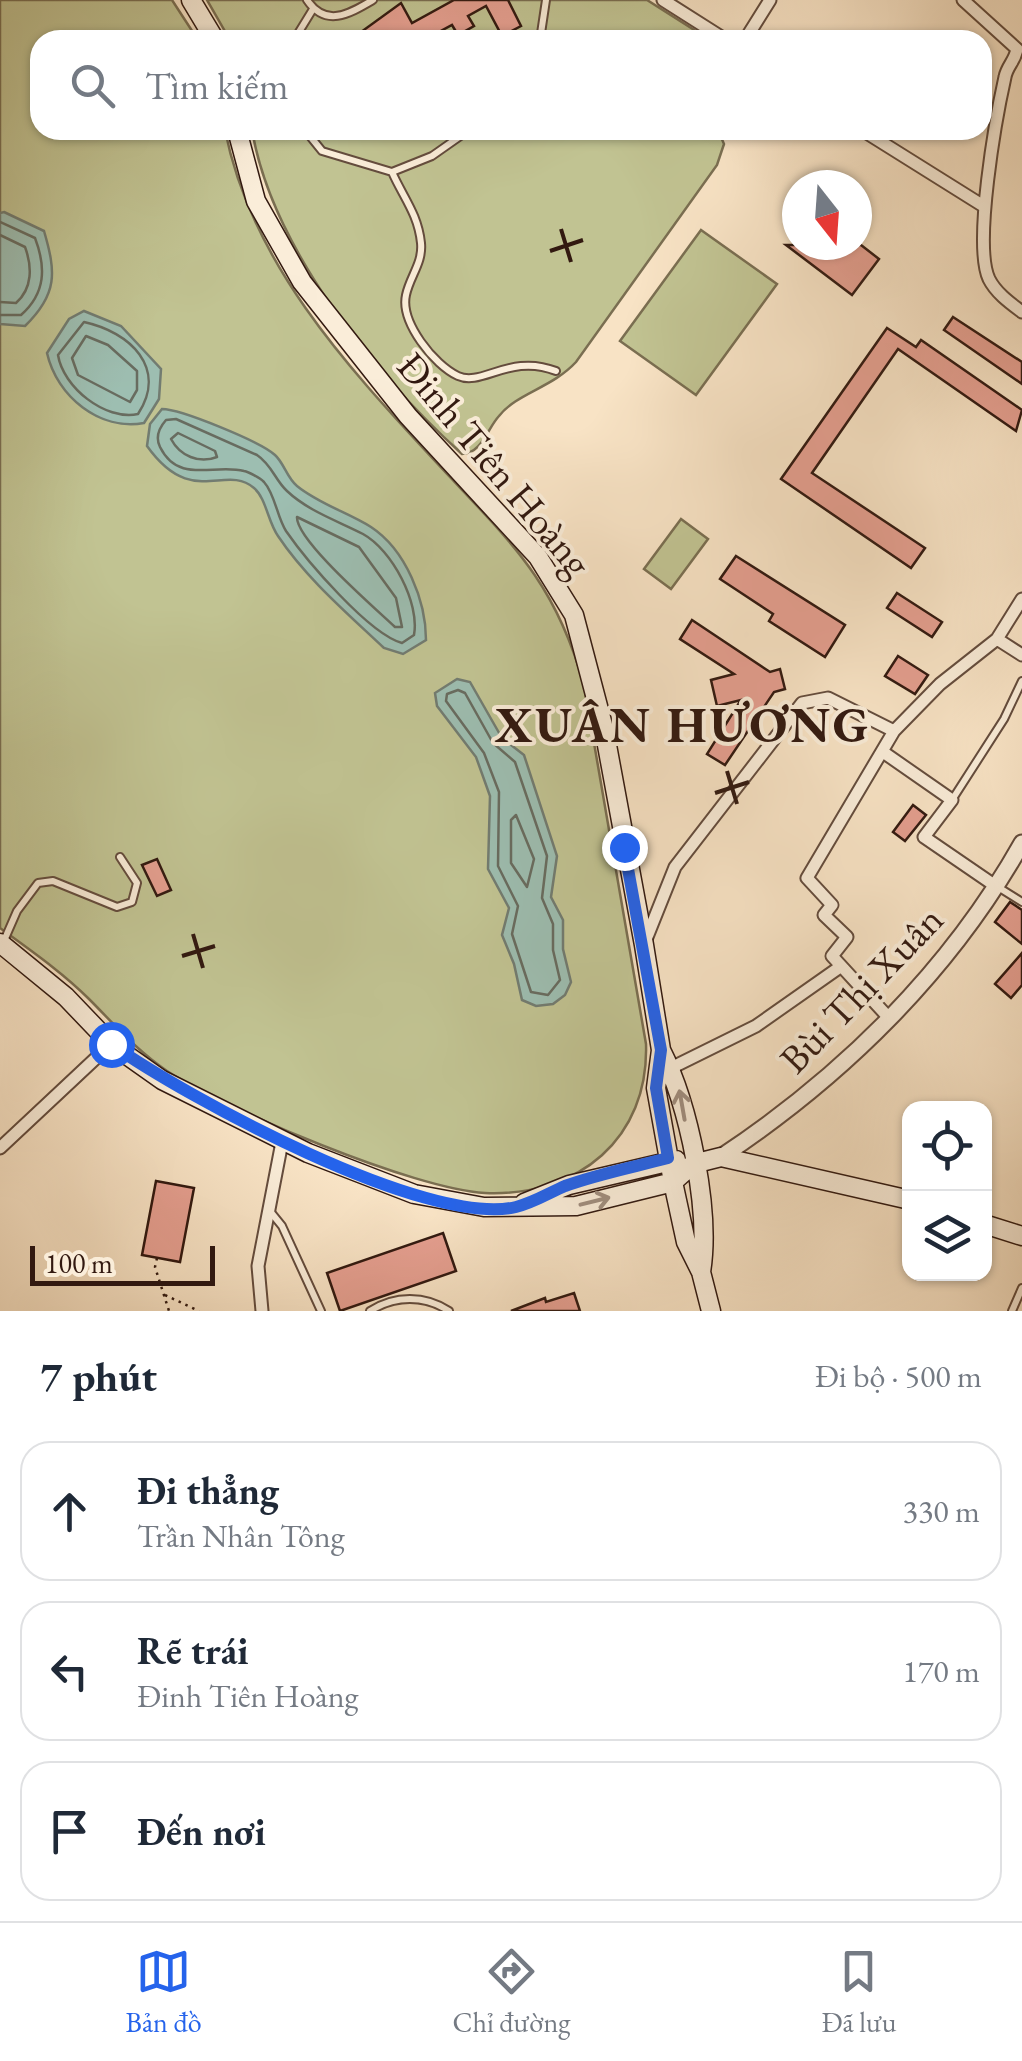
<!DOCTYPE html>
<html lang="vi">
<head>
<meta charset="utf-8">
<style>
	:root { --surface:#fff; --page:#f2f2f3; --text:#1f2937; --muted:#747a83; --line:#e0e1e3; --accent:#2563eb }
	body { margin:0; font-family:"EB Garamond",serif; background:var(--page); color:var(--text) }
	.controls { position:absolute; right:30px; bottom:30px; display:grid; overflow:hidden; border-radius:20px; box-shadow:0 2px 8px #0004 }
	.controls button { width:90px; height:90px; display:grid; place-items:center; padding:0; border:0; border-bottom:2px solid var(--line); background:var(--surface); color:var(--text); font:50px sans-serif }
	.compass { position:absolute; left:782px; top:170px; width:90px; height:90px; border-radius:50%; background:var(--surface); box-shadow:0 2px 8px #0004; rotate:163deg }
	.scale { position:absolute; left:30px; bottom:25px; width:185px; box-sizing:border-box; padding-left:10px; border:5px solid #321910; border-top:0; font-size:28px; line-height:35px; white-space:nowrap; color:#321910; -webkit-text-stroke:8px #faedd9; paint-order:stroke }
	.stop { position:absolute; width:30px; height:30px; margin:-22px; border:8px solid #2563eb; border-radius:50%; background:#fff }
	.stop.end { background:#2563eb; border-color:#fff; box-shadow:0 2px 10px #0008 }
	.list { margin:0; padding:0; list-style:none }
	h2 { display:flex; justify-content:space-between; align-items:center; height:130px; margin:0; padding:0 40px; font-size:42px }
	h2 small { font-size:32px; font-weight:400; color:var(--muted) }
	.list li { display:grid; grid-template-columns:65px 1fr auto; gap:30px; align-items:center; box-sizing:border-box; height:140px; margin:0 20px 20px; padding:0 20px; border:2px solid var(--line); border-radius:30px }
	.list b { display:block; font-size:38px; white-space:nowrap }
	.list p { margin:0; font-size:32px; white-space:nowrap; color:var(--muted) }
	.list em { font-size:32px; font-style:normal; color:var(--muted) }
	.icon { flex:none; width:55px; height:55px; fill:none; stroke:currentColor; stroke-width:2; stroke-linecap:round; stroke-linejoin:round }
	.map { position:relative; flex:none; width:1022px; height:1311px; overflow:hidden }
	.search { position:absolute; background:var(--surface); box-shadow:0 2px 8px #0004; left:30px; right:30px; top:30px; height:110px; display:flex; align-items:center; gap:25px; box-sizing:border-box; padding:0 35px; border-radius:30px; color:var(--muted); font-size:38px }
	.sheet { height:610px; background:var(--surface) }
	nav { display:flex; justify-content:space-around; align-items:center; box-sizing:border-box; height:140px; border-top:2px solid var(--line); background:var(--surface); font-size:28px; color:var(--muted) }
	nav a { display:grid; justify-items:center; gap:5px }
	nav .on { color:var(--accent) }
	.map>svg:first-child { display:block }
	.green { fill:#c1c392; stroke:#7a6e51; stroke-width:2.5 }
	.water { fill:#9dbeb1; stroke:#727c71; stroke-width:2.5 }
	.lines { fill:none; stroke-linecap:round; stroke-linejoin:round }
	.shore { stroke:#686c60; stroke-width:2.5 }
	.building { fill:#e59f90; stroke:#321910; stroke-width:2.5 }
	.service-casing { stroke:#644c3d; stroke-width:10 }
	.minor-casing { stroke:#644c3d; stroke-width:15 }
	.tertiary-casing { stroke:#644c3d; stroke-width:19 }
	.secondary-casing { stroke:#321910; stroke-width:21 }
	.path { stroke:#321910; stroke-width:2.5; stroke-dasharray:2.5 5; stroke-linecap:butt }
	.service { stroke:#faedd9; stroke-width:6 }
	.minor { stroke:#faedd9; stroke-width:11 }
	.tertiary { stroke:#faedd9; stroke-width:15 }
	.secondary { stroke:#faedd9; stroke-width:18 }
	.oneway { stroke:#a08e7f }
	.route { stroke:#2563eb; stroke-width:12 }
	.ticks { fill:none; stroke:#321910; stroke-width:4 }
	.labels { text-anchor:middle; dominant-baseline:central; stroke-width:8; stroke-linejoin:round; paint-order:stroke }
	.street-label { font-size:40px; fill:#321910; stroke:#faedd9 }
	.district-label { font-size:50px; font-weight:bold; letter-spacing:2.5px; fill:#321910; stroke:#faedd9 }
</style>
</head>
<body>
<div class="map">
<svg width="1022" height="1311" viewBox="0 0 1022 1311">
	<rect width="100%" height="100%" fill="#f8e3c5"/>
	<filter id="stains"><feTurbulence type="fractalNoise" baseFrequency=".002" numOctaves="4"/><feColorMatrix values="0 0 0 0 .2 0 0 0 0 .09 0 0 0 0 .02 0 0 0 .5 -.17"/></filter>
	<radialGradient id="worn" r=".72"><stop offset=".6" stop-color="#630" stop-opacity="0"/><stop offset="1" stop-color="#630" stop-opacity=".3"/></radialGradient>
	<path class="green" d="M0,0H172L198,40H40V130H225C251,262 345,364 434,460C507,539 554,577 584,685L646,1044C649,1138 579,1197 485,1193C414,1189 229,1111 167,1071C137,1051 114,1024 89,999C62,972 30,950 0,928Z
		M207,0H647L710,40H230Z
		M252,130H718L724,144L717,165L576,362C552,388 517,393 499,416C487,429 482,453 462,454C375,375 272,248 252,130Z
		M701,230L777,284L696,395L620,341Z
		M681,519L708,539L671,589L644,569Z"/>
	<path class="water" d="M4,212L44,231C56,272 58,294 25,326L0,324V213Z
		M84,311L121,326L161,369L159,399L144,423C100,431 57,397 47,353L69,319Z
		M162,409C181,409 261,442 275,455C284,463 287,478 297,486C319,504 347,512 371,527C406,550 426,601 426,640L403,654L384,648C347,613 306,578 278,536C268,522 266,498 254,488C225,463 192,509 147,446L150,424Z
		M457,679L470,682L502,738L524,755L557,856L551,897L563,920V949L571,982L565,995L553,1004L536,1006L522,1000L514,964L502,935L509,908L488,869L490,796L476,757L437,706L435,693Z"/>
	<g class="lines">
		<path class="shore" d="M0,222L35,238C46,267 46,293 21,315H0
			M0,235L25,247C32,266 33,288 16,303L0,302
			M84,322C130,332 168,368 138,414C105,421 63,387 58,355Z
			M86,336L108,345L137,371V390L130,402L78,375L72,358Z
			M176,419L257,455C272,465 275,480 287,491C308,511 338,521 363,534C392,550 420,603 414,635L402,643C369,634 306,560 286,531C277,517 275,494 264,482C260,478 249,472 244,471C214,463 179,485 160,447C155,437 159,428 166,420Z
			M178,433L215,451L217,457C199,464 180,456 171,439Z
			M297,517L359,547L396,598L402,627H395C375,608 296,540 297,517Z
			M458,690L465,693L493,743L515,762L547,856L542,898L553,924V950L560,980L548,995L531,992L512,934L518,906L498,866L499,792L484,753L446,701L447,694Z
			M516,815L534,859L527,887L511,863V820Z"/>
	</g>
	<path class="building" d="M454,0H508L521,26L502,36L486,6L468,16L474,26L458,35L452,25L424,40H370L361,32L401,3L412,23Z
		M786,245H861L879,259L852,295Z
		M953,317L1022,362V384L944,330Z
		M887,328L916,347L921,340L1022,410L1016,431L898,349L812,473L925,548L911,568L781,479Z
		M736,556L845,625L825,657L769,621L773,614L720,579Z
		M897,593L942,622L932,637L887,608Z
		M692,620L770,672L780,669L785,689L774,692L725,765L707,754L741,700L717,706L711,680L734,674L680,639Z
		M898,656L928,675L915,694L885,676Z
		M913,805L926,815L905,841L893,832Z
		M157,859L171,890L157,896L142,865Z
		M1010,902L1022,910V944L995,922Z
		M1022,953V985L1011,998L995,984Z
		M156,1181L194,1188L180,1262L142,1255Z
		M443,1233L456,1271L340,1311L327,1273Z
		M574,1293L580,1311H511L545,1298L546,1302Z"/>
	<g class="lines">
		<defs>
			<path id="service" d="M307,0C326,28 349,14 373,0
				M294,40L313,9
				M540,40L546,0
				M305,130L322,151L392,172
				M469,130L432,156L392,172C403,197 418,214 421,243C423,263 410,276 406,295C400,322 434,365 458,376C482,387 510,353 556,371
				M952,800L1004,719L1022,681
				M998,887L1022,902
				M3,943L17,911L38,883L53,881L117,907L132,902L137,883L120,857
				M269,1210L282,1226L321,1311
				M370,1311C395,1295 425,1295 449,1311
				M1012,1311L1022,1288"/>
			<path id="minor" d="M663,0L726,40
				M963,0L1017,49C1015,61 1007,66 1005,77C996,117 973,245 989,279C996,293 1010,303 1022,312
				M745,40L770,0
				M862,130L985,207
				M997,639L1022,655
				M883,752L952,800L924,837L997,887
				M645,942L675,867L802,703L828,698L894,731L940,684L997,639L1022,599
				M889,1018L832,956L847,937L824,915L832,905L807,878L894,731
				M671,1068L756,1026L840,967
				M0,1148L111,1044
				M262,1311L258,1266L282,1142"/>
			<path id="tertiary" d="M721,1157C843,1076 950,971 1022,843"/>
			<path id="secondary" d="M191,0L215,40
				M237,130L256,201L302,282L408,416L538,557L574,615L604,729L644,945L661,1050L656,1088L673,1182L686,1242L701,1272L711,1311
				M0,943L66,997L111,1044L162,1080L308,1153L414,1194L484,1207L576,1206L673,1182L693,1164L721,1157L910,1200
				M661,1050C689,1105 711,1211 701,1272
				M524,1203L569,1185L676,1160
				M984,1224L1022,1236"/>
		</defs>
		<use href="#service" class="service-casing"/>
		<use href="#minor" class="minor-casing"/>
		<use href="#tertiary" class="tertiary-casing"/>
		<use href="#secondary" class="secondary-casing"/>
		<path class="path" d="M157,1258L155,1267L169,1311
			M165,1295L199,1311"/>
		<use href="#service" class="service"/>
		<use href="#minor" class="minor"/>
		<use href="#tertiary" class="tertiary"/>
		<use href="#secondary" class="secondary"/>
	</g>
	<defs><path id="oneway-shaft" d="M-6 0H5M1.5-3L5.5 0L1.5 3" fill="none" stroke-width="1.6" stroke-linecap="round" stroke-linejoin="round" transform="scale(2.5)"/></defs>
	<g class="oneway">
		<use href="#oneway-shaft" transform="translate(682 1105) rotate(-100)"/>
		<use href="#oneway-shaft" transform="translate(595 1201) rotate(-14)"/>
	</g>
	<g class="lines">
		<path class="route" d="M111,1044C186,1097 426,1228 516,1207C533,1203 549,1193 565,1186C598,1174 634,1167 668,1158L656,1088L661,1050L624,847"/>
	</g>
	<path class="ticks" d="M561,229L571,262M550,251L583,240M727,771L737,804M715,793L749,782M193,934L203,968M182,956L215,946"/>
	<g class="labels">
		<g class="street-label">
			<text transform="translate(495 464) rotate(50)">Đinh Tiên Hoàng</text>
			<text transform="translate(861 989) rotate(-46)">Bùi Thị Xuân</text>
		</g>
		<g class="district-label">
			<text x="683" y="724">XUÂN HƯƠNG</text>
		</g>
	</g>
	<rect width="100%" height="100%" filter="url(#stains)"/>
	<rect width="100%" height="100%" fill="url(#worn)"/>
</svg>
<div class="controls">
<button><svg class="icon" aria-label="locate" viewBox="0 0 24 24"><circle cx="12" cy="12" r="6"/><path d="M12 2v4M12 18v4M2 12h4M18 12h4"/></svg></button>
<button><svg class="icon" aria-label="layers" viewBox="0 0 24 24"><path d="M12 4l9 5-9 5-9-5zM3 14l9 5 9-5"/></svg></button>
</div>
<svg class="compass" viewBox="-18 -18 36 36"><path d="M0-13l5 13h-10z" fill="#e53935"/><path d="M0 13l5-13h-10z" fill="#747a83"/></svg>
<div class="scale">100 m</div>
<div class="stop" style="left:111px;top:1044px"></div>
<div class="stop end" style="left:624px;top:847px"></div>
<div class="search"><svg class="icon" aria-label="search" viewBox="0 0 24 24"><circle cx="10" cy="10" r="6"/><path d="M15 15l6 6"/></svg>Tìm kiếm</div>
</div>
<section class="sheet">
<h2>7 phút<small>Đi bộ · 500 m</small></h2>
<ul class="list">
<li><svg class="icon" aria-label="ahead" viewBox="0 0 24 24"><path d="M12 20V5M6 11l6-6 6 6"/></svg><div><b>Đi thẳng</b><p>Trần Nhân Tông</p></div><em>330 m</em></li>
<li><svg class="icon" aria-label="left" viewBox="0 0 24 24"><path d="M17 20v-9H6M10 6l-5 5 5 5"/></svg><div><b>Rẽ trái</b><p>Đinh Tiên Hoàng</p></div><em>170 m</em></li>
<li><svg class="icon" aria-label="arrive" viewBox="0 0 24 24"><path d="M6 21V4h12l-3 4 3 4H6"/></svg><div><b>Đến nơi</b></div></li>
</ul>
</section>
<nav>
<a class="on"><svg class="icon" aria-label="map" viewBox="0 0 24 24"><path d="M3 6l6-2 6 2 6-2v14l-6 2-6-2-6 2zM9 4v14M15 6v14"/></svg>Bản đồ</a>
<a><svg class="icon" aria-label="directions" viewBox="0 0 24 24"><path d="M12 3l9 9-9 9-9-9zM9 14v-3h6M13 9l2 2-2 2"/></svg>Chỉ đường</a>
<a><svg class="icon" aria-label="saved" viewBox="0 0 24 24"><path d="M7 4h10v16l-5-4-5 4z"/></svg>Đã lưu</a>
</nav>
</body>
</html>
